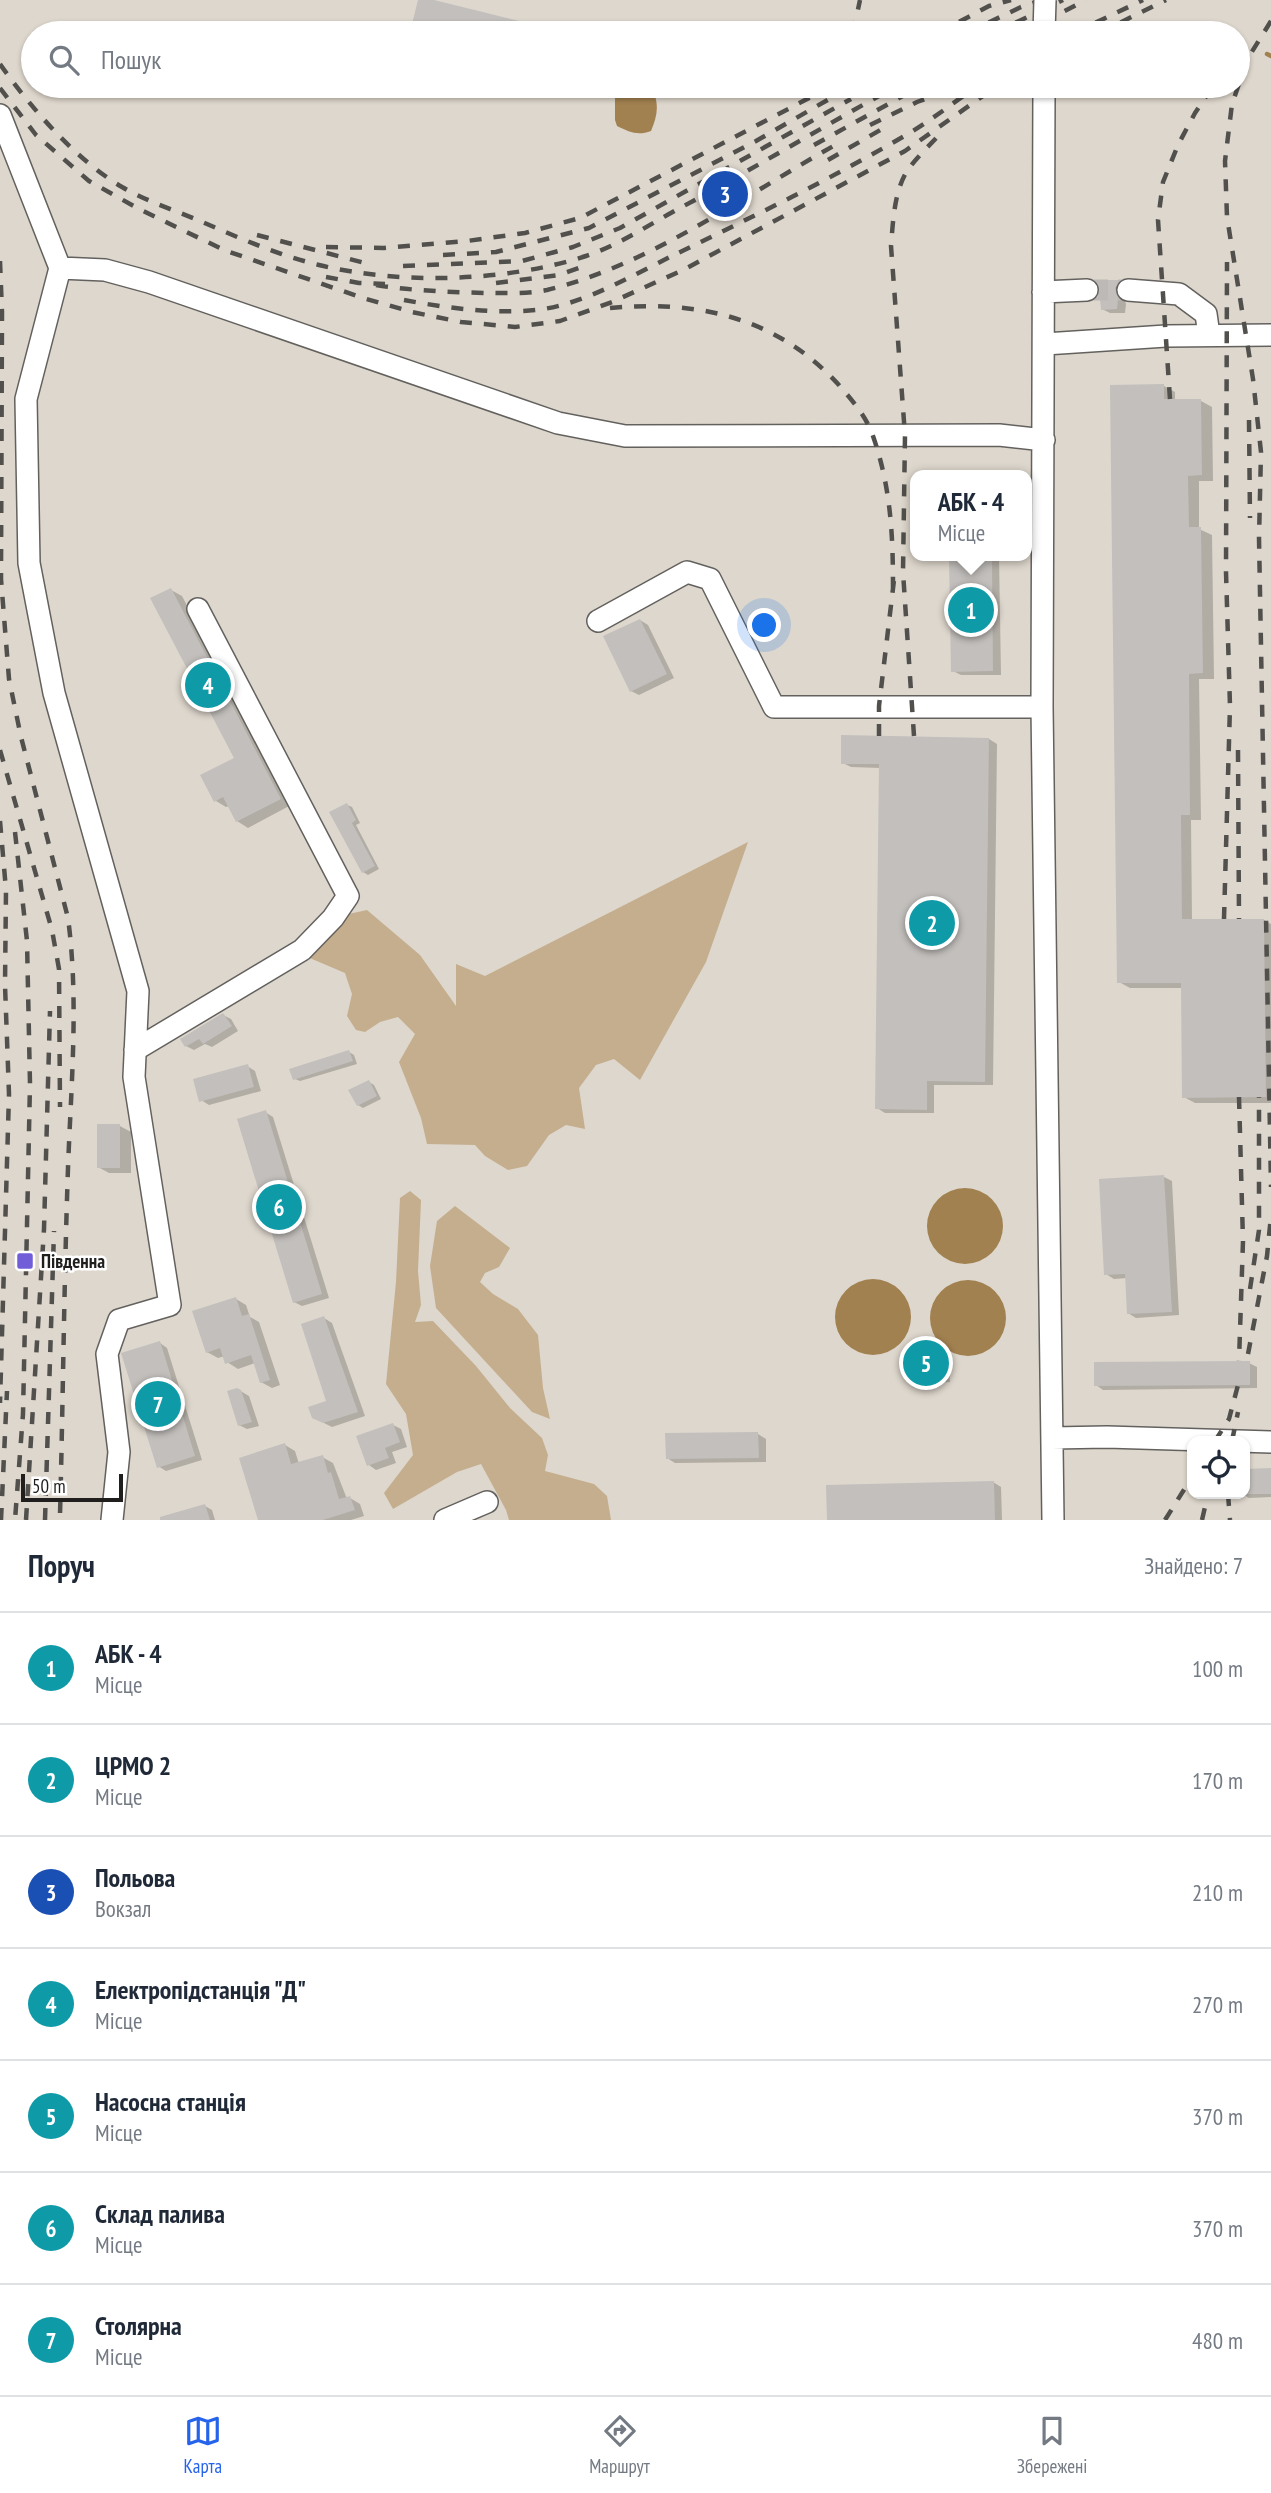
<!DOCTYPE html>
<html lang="uk">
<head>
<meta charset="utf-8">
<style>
	:root { --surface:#fff; --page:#f2f2f3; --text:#1f2937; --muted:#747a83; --line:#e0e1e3; --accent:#2563eb }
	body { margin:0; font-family:"PT Sans Narrow",sans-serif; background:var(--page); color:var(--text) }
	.controls { position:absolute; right:21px; bottom:21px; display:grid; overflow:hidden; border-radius:14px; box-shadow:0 2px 5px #0004 }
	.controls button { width:63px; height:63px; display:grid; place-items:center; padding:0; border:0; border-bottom:2px solid var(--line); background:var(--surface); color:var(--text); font:35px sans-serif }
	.scale { position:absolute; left:21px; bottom:18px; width:102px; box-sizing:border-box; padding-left:7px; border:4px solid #201f1d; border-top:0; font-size:19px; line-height:24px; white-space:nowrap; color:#201f1d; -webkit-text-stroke:5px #fff; paint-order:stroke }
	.you { position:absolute; left:765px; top:626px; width:24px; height:24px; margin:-18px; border:5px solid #fff; border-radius:50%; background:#1a73e8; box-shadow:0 0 0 10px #1a73e833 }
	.badge { display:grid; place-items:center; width:46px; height:46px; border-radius:50%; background:var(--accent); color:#fff; font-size:23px; font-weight:700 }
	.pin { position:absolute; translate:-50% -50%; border:4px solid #fff; box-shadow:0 2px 7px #0006 }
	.popup { position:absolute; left:910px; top:470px; width:122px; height:91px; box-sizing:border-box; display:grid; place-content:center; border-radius:14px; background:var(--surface); filter:drop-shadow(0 2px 5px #0005); font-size:23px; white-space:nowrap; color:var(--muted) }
	.popup b { font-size:26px; color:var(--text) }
	.popup::after { content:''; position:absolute; left:50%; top:100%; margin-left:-14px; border:14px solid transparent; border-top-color:var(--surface) }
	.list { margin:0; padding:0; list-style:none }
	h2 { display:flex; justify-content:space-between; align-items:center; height:91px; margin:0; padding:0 28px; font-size:30px }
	h2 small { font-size:23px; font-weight:400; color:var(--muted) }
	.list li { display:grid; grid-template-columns:46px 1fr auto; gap:21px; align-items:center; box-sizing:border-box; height:112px; padding:0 28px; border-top:2px solid var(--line) }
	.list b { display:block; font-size:26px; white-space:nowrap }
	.list p { margin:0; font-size:23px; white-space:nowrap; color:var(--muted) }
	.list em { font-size:23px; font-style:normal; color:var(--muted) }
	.icon { flex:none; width:38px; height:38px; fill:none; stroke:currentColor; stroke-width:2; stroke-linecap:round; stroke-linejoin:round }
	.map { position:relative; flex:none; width:1271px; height:1520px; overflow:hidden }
	.search { position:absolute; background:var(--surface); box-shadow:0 2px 5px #0004; left:21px; right:21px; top:21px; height:77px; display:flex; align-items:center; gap:18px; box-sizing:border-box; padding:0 24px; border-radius:38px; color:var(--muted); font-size:26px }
	.sheet { height:875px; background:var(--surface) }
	nav { display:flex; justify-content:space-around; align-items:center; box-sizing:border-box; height:98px; border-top:2px solid var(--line); background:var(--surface); font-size:19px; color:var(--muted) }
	nav a { display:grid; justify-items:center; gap:4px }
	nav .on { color:var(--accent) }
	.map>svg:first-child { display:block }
	.built { fill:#ded7cd; fill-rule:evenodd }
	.green { fill:#c5ae8d }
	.water { fill:#a28150 }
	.shadow { fill:#0003 }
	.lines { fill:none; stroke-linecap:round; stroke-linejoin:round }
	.stream { stroke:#a28150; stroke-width:4.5 }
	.building { fill:#c2bfbc }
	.minor-tunnel { stroke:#bcb9b7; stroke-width:21; stroke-dasharray:21 10; stroke-linecap:butt }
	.minor-casing { stroke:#63615e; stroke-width:24 }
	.minor { stroke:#fff; stroke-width:21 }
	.rail { stroke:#51504d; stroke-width:4.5; stroke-dasharray:12 12; stroke-linecap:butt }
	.minor-bridge-casing { stroke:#63615e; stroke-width:24; stroke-linecap:butt }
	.minor-bridge { stroke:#fff; stroke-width:21 }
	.poi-dot { fill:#715dd8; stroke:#fff; stroke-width:2.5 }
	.labels { text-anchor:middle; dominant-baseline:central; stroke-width:5; stroke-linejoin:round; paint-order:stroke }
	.poi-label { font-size:19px; font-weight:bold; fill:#201f1d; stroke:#fff; text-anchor:start }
</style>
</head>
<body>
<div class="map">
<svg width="1271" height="1520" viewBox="0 0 1271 1520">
	<rect width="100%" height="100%" fill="#e3e0dd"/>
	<path class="built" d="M0,0H1271V1520H0ZM33,33H1238V86H33ZM915,475H1027V556H915ZM1192,1441H1245V1494H1192Z"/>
	<path class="green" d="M748,842L706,962L640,1080L614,1059L596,1065L579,1088L585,1129L566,1125L549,1135L527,1166L508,1170L485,1156L475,1145L427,1144L421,1118L399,1062L415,1034L398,1017L380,1022L365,1032L356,1030L347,1016L352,994L345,973L305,956L344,915L367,910L420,955L456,1006V964L485,976Z
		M410,1191L421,1200L418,1271L421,1305L415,1322L433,1321L476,1366L510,1408L542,1438L548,1455L545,1471L594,1484L607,1496L611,1520H509L506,1510L481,1464L457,1472L393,1509L384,1493L413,1455L406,1414L386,1384L396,1282L400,1198Z
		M455,1206L510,1248L499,1267L485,1273L480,1282L493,1294L518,1309L538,1335L543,1388L550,1419L532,1412L436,1308L430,1266L437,1221Z"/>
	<path class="water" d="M627,86H638L655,96C659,109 656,119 651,131C638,136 629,132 617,126L615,120V95Z
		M927 1226a38 38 0 1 1 76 0a38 38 0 1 1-76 0Z
		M835 1317a38 38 0 1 1 76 0a38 38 0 1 1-76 0Z
		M930 1318a38 38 0 1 1 76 0a38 38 0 1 1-76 0Z"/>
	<path class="shadow" d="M419,0L522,24L533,30L532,33H440L425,29L414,23Z
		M1120,281L1127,286L1122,293L1126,304L1125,313H1110L1102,309V289L1098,282Z
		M1164,386L1175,392V401H1201L1212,407L1213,481H1199V529L1212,535L1214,679H1199L1201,820H1191L1192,921L1264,920L1271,924V1103H1195L1184,1097L1183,988H1130L1119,982Z
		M951,556H999L1001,675H961L953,671Z
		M171,590L182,596L291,805L248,828L237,821L229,806L226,807L216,801L236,759Z
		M640,620L648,625L674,678L639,695L631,691Z
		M989,739L997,744L993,1085H934V1113H885L877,1108L881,768L851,767L843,763Z
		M347,805L352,807L360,823L356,825L379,869L368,875L363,872Z
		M223,1015L231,1019L238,1031L212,1047L205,1044L194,1050L186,1046Z
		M349,1052L354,1055L357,1064L300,1081L295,1079Z
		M247,1066L255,1071L261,1091L209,1105L201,1100Z
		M369,1082L374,1085L381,1099L363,1108L358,1105Z
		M265,1112L273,1117L329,1298L302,1306L294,1302Z
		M120,1126L131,1132V1173H109L98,1167Z
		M1164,1177L1172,1181L1179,1315L1136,1318L1128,1313L1127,1278L1114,1279L1106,1274Z
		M236,1299L246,1305L250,1317L259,1322L280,1385L272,1388L261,1382L255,1363L238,1369L227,1362L225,1356L218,1358L207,1352Z
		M324,1318L332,1323L365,1416L332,1427L322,1422L329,1402Z
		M160,1343L167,1348L202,1460L166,1471L158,1466Z
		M940,1348L948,1353L950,1382L921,1384L913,1379Z
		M1249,1363L1257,1367V1388L1103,1390L1096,1385Z
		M237,1389L249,1396L259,1426L247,1429L239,1425Z
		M393,1425L401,1429L407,1447L392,1452L396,1463L376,1470L369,1465Z
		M758,1434L766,1439V1462L675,1463L667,1458Z
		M285,1445L295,1451L299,1464L322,1457L333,1463L347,1499L350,1498L360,1504L364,1516L351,1520H260L241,1459Z
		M1271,1470V1497L1249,1498L1242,1494H1245V1471Z
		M993,1482L1001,1487L1002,1520H828L827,1487Z
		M205,1506L212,1510L215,1520H181L179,1513Z"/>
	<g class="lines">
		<path class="stream" d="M1238,39L1240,38
			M1267,54L1271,56"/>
	</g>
	<path class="building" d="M418,0H434L523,22L520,33H449L412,24Z
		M1095,280H1121L1115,288L1118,298L1117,309L1101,310L1100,298H1097L1100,289Z
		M1164,384V399H1201L1202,475L1188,476L1189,527H1201L1203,673L1189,674L1190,815H1181L1182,919H1264L1266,1097L1182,1098L1181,983H1117L1110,385Z
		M949,556H992L993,671L951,672Z
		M171,588L281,799L236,822L223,797L214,802L200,775L234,758L150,598Z
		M640,619L667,674L630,692L603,636Z
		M841,735L989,738L985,1082L927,1081V1110L875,1109L879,764H841Z
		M347,803L356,820L352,823L375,866L362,873L329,812Z
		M223,1013L232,1026L203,1044L199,1039L185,1047L180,1039Z
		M349,1050L353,1061L293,1080L289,1069Z
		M248,1064L254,1087L199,1102L193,1079Z
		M369,1080L377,1096L357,1106L348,1090Z
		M266,1110L322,1294L293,1303L237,1119Z
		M97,1124H120V1168H97Z
		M1164,1175L1172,1312L1127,1314L1125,1274L1104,1275L1099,1179Z
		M236,1297L242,1316L249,1314L270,1380L260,1383L251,1355L225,1364L220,1348L206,1353L192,1311Z
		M324,1316L358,1412L323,1423L312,1418L308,1407L326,1401L301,1324Z
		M160,1341L195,1456L157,1468L121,1353Z
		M940,1347L943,1378L911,1380L909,1349Z
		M1250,1361V1385L1094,1386V1362Z
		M237,1388L241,1390L252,1422L238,1426L227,1391Z
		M393,1423L400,1442L385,1448L389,1458L367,1466L356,1436Z
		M758,1432L759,1458L666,1459L665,1433Z
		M285,1443L291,1464L323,1455L328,1473L331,1472L339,1499L350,1496L355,1510L323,1520H258L239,1458Z
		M1271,1468V1494H1245V1469Z
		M994,1481L995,1520H827L826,1485Z
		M205,1504L210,1520H160V1517Z"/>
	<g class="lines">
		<path class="minor-tunnel" d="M1087,290H1128"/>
		<defs>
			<path id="minor" d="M1044,86L1042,707L1053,1520
				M0,115L60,268L105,270L149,282L558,423L625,436L999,435L1044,440
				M60,268L26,399L29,563L54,693L138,991L134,1077L170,1305L119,1320L107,1354L119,1452L112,1520
				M1128,290L1179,294L1206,314L1209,335
				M1043,292L1087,290
				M1045,344L1166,336L1271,335
				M598,621L687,572L710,579L774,707H1042
				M135,1050L302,950L333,918L348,896L198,609
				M1052,1438L1107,1437L1271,1442
				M445,1520L487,1502"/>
		</defs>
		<use href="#minor" class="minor-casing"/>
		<use href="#minor" class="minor"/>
		<path class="rail" d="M1271,21L1248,58L1232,104L1225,161L1227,217L1253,379L1261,452L1259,538L1271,1187
			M853,33L860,0
			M938,33L989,6L1011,0
			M967,33L1021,7L1042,0
			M994,33L1063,0
			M1022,33L1086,0
			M1074,33L1143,0
			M1099,33L1166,0
			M0,64C30,107 76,160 122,187C146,201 174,210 200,221C239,238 278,255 319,265C401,285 506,282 586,256C619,245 650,224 680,208C753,169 824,126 897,86
			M0,88L36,135L89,181L139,209L224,250L363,298L412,312L461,322L515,327L560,321L612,302L683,270L905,151L997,86
			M870,125L917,102L960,86
			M814,145L921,86
			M828,160L889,125
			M257,235L369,264
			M326,247L384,248L467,241L525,233L580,218L832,86
			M443,255L496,252L589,228L756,141L852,86
			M0,261L2,312L1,579L9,679L21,737L68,918C79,1001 71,1085 68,1168C64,1284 63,1399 60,1515
			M403,266L522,261L573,247L620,228L851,99
			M326,277L359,283L385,284
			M496,283L559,275L579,268
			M376,285C414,291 450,292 488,293C507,293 528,294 547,290C650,265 745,195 837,144
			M404,300C447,308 492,314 536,310C583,305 633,275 674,255C752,217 831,179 906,135C929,122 950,105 972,90
			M610,308C698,300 776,317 838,384C852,400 866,416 873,436C891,488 893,535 893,589
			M1170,399L1158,220L1163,182L1178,145L1195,113L1213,86
			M1249,420L1250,518
			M879,736V706L894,580
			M914,736L903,572L905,435L891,246C893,222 894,192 907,171C916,158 929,146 940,134
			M0,750L52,930L59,969L60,1107
			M1238,750L1239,919
			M0,821L6,890L5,985L9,1094L0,1403
			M15,832L27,941L30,1084L23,1414L15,1520
			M1224,919L1230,706L1226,572L1227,262
			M1239,1097L1243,1241L1239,1361
			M1250,1289L1259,1230V1097
			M1248,1354L1267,1256L1271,1216
			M1215,1441L1229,1419L1238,1385
			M1232,1441L1238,1412
			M1228,1494L1230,1520
			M1,1520L7,1391
			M26,1520L44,1229L50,1011
			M45,1520L54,1231
			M1165,1520L1192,1477
			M1202,1520L1208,1494"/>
		<defs>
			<path id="minor-bridge" d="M1044,33L1045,0"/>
		</defs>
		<use href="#minor-bridge" class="minor-bridge-casing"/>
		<use href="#minor-bridge" class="minor-bridge"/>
	</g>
	<rect class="poi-dot" x="16" y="1252" width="18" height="18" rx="3.5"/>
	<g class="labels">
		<g class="poi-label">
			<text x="41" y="1261">Південна</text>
		</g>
	</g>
</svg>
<div class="controls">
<button><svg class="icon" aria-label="locate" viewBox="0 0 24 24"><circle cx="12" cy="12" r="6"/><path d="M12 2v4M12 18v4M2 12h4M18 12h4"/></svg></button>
</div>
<div class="scale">50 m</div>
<div class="you"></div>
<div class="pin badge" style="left:971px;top:610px;background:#0f9aa8">1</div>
<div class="popup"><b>АБК - 4</b>Місце</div>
<div class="pin badge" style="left:932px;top:923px;background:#0f9aa8">2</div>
<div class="pin badge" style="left:725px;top:194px;background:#1a4fb4">3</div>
<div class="pin badge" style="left:208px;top:685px;background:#0f9aa8">4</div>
<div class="pin badge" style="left:926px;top:1363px;background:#0f9aa8">5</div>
<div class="pin badge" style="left:279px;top:1207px;background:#0f9aa8">6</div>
<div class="pin badge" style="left:158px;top:1404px;background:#0f9aa8">7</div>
<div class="search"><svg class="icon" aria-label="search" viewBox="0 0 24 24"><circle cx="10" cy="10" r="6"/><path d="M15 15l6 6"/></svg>Пошук</div>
</div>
<section class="sheet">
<h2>Поруч<small>Знайдено: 7</small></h2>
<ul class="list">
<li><span class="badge" style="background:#0f9aa8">1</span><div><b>АБК - 4</b><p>Місце</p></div><em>100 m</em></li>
<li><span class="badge" style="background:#0f9aa8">2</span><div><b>ЦРМО 2</b><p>Місце</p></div><em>170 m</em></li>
<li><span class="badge" style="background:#1a4fb4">3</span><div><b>Польова</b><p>Вокзал</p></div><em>210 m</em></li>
<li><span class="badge" style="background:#0f9aa8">4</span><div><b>Електропідстанція &quot;Д&quot;</b><p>Місце</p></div><em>270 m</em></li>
<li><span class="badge" style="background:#0f9aa8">5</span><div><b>Насосна станція</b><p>Місце</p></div><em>370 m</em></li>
<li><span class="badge" style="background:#0f9aa8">6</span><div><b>Склад палива</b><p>Місце</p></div><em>370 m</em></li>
<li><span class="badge" style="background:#0f9aa8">7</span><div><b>Столярна</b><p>Місце</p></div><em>480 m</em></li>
</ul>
</section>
<nav>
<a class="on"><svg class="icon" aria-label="map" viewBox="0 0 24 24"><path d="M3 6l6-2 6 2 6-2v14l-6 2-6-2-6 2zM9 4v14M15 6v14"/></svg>Карта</a>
<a><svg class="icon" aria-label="directions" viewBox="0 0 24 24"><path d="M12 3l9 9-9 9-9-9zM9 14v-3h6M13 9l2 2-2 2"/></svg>Маршрут</a>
<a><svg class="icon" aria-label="saved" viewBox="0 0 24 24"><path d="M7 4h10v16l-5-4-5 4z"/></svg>Збережені</a>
</nav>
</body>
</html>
